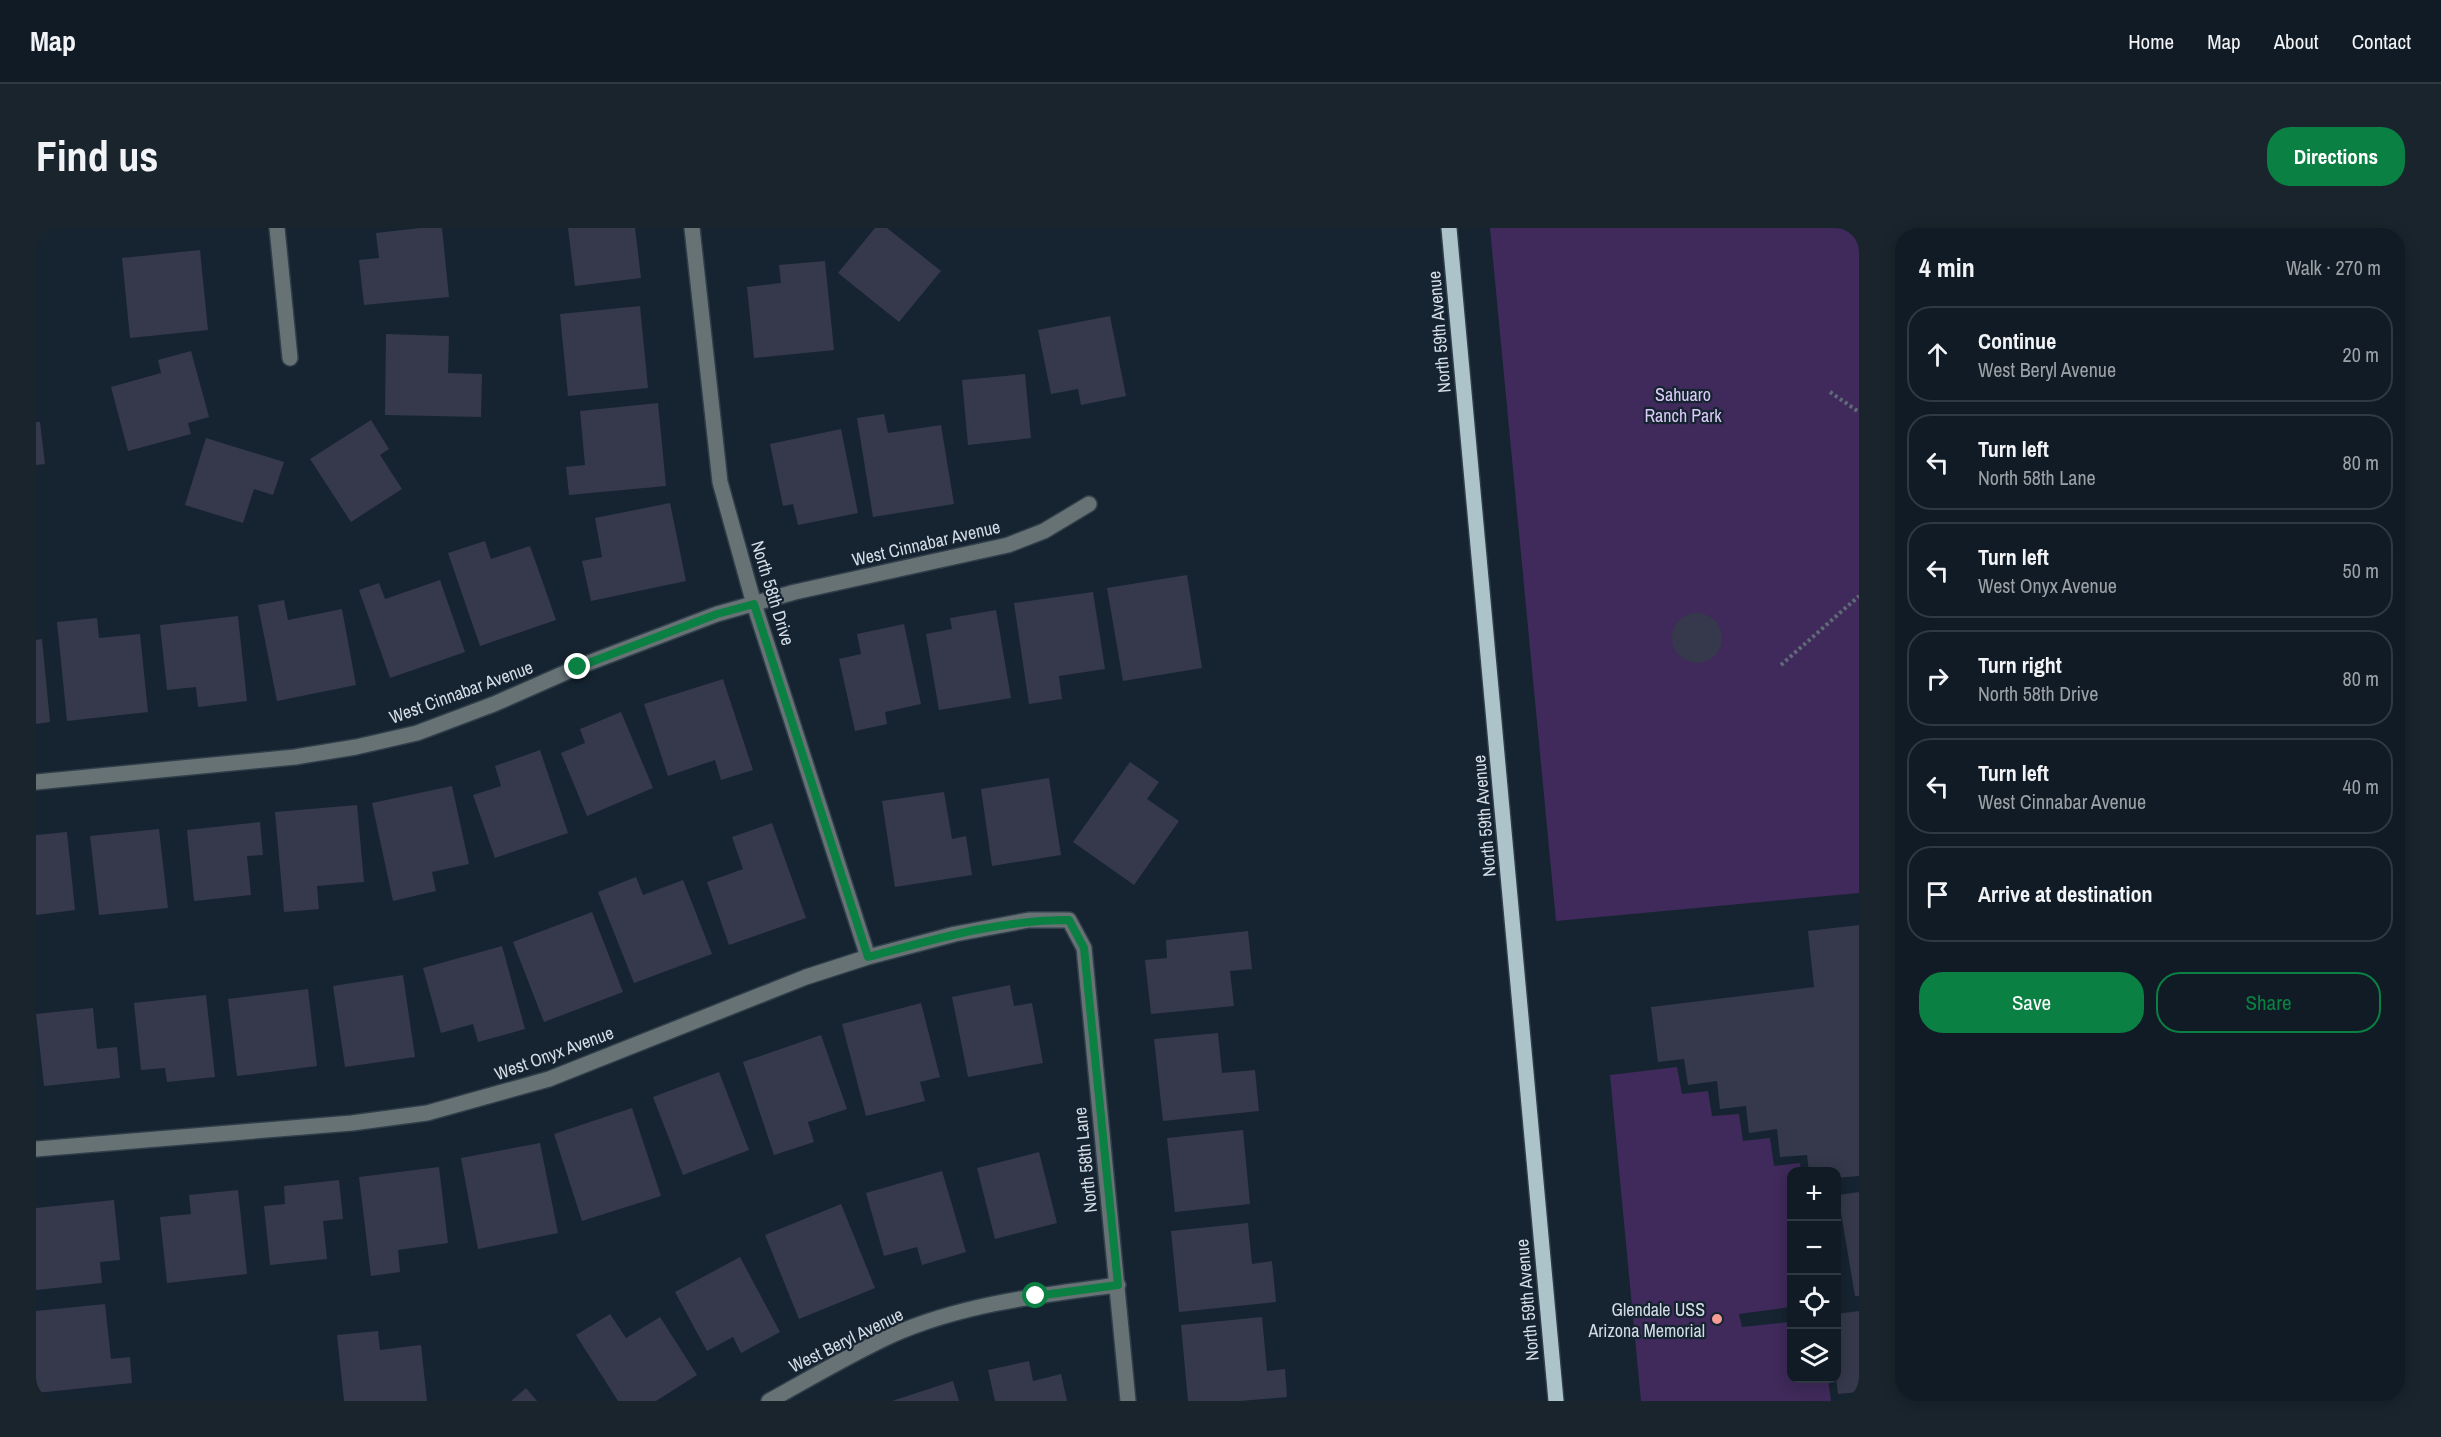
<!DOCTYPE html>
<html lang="en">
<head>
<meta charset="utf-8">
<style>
	:root { --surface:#101b25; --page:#19242d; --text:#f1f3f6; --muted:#9ca1a7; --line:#303942; --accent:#0b8043 }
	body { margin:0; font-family:"Archivo Narrow",sans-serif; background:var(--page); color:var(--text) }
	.controls { position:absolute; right:18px; bottom:18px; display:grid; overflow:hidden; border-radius:12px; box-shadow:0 3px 15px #0003 }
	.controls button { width:54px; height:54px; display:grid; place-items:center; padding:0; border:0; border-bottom:2px solid var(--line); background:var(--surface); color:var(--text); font:30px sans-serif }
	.stop { position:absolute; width:18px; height:18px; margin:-14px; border:4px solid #0b8043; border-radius:50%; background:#fff }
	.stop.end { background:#0b8043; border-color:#fff; box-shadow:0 2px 6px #0008 }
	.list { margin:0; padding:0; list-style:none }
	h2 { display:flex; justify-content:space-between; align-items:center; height:78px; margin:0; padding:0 24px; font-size:26px }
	h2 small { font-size:20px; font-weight:400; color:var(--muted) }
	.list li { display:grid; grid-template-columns:39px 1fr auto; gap:18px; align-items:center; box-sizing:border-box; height:96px; margin:0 12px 12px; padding:0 12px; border:2px solid var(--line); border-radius:24px }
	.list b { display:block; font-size:22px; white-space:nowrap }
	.list p { margin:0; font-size:20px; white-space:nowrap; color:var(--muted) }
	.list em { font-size:20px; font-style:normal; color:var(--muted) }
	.actions { display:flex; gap:12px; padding:18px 24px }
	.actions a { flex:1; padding:14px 0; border:2px solid var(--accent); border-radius:24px; text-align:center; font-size:21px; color:var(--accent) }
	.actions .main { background:var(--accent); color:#fff }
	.icon { flex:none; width:33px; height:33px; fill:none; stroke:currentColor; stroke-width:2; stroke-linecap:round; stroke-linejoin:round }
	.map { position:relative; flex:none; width:1823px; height:1173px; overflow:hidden; border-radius:24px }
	header { display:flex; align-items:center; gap:36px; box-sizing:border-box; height:84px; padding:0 30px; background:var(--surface); border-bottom:2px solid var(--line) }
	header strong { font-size:28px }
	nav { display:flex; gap:33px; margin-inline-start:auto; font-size:21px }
	.intro { display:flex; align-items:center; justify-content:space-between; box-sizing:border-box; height:144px; padding:0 36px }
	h1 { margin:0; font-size:42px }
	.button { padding:15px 27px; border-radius:24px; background:var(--accent); color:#fff; font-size:21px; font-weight:700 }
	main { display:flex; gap:36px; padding:0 36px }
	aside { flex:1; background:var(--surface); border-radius:24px; box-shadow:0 3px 15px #0003 }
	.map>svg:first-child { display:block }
	.green { fill:#3f2a5b }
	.building { fill:#35394b }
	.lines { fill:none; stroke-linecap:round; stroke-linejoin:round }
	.minor-casing { stroke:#303e4a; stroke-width:18 }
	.major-casing { stroke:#303e4a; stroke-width:18 }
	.path { stroke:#5f6b77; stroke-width:4; stroke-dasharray:3 3; stroke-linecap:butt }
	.minor { stroke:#677275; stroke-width:15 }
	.major { stroke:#acc3ca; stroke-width:15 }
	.route { stroke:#0b8043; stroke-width:8 }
	.poi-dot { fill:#f59c95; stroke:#162431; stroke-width:2 }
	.labels { text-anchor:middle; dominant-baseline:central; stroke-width:4.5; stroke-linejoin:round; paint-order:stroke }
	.street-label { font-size:18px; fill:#d3dce5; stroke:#162431 }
	.park-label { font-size:18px; fill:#dccbf8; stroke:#162431 }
	.poi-label { font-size:18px; fill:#d3dce5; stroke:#162431; text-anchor:end }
</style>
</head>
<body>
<header>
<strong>Map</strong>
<nav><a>Home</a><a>Map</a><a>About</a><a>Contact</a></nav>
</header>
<div class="intro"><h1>Find us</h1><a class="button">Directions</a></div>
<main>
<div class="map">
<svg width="1823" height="1173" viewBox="0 0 1823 1173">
	<rect width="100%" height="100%" fill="#162431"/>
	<path class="green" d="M1454,0H1823V665L1520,693Z
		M1641,839L1646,866L1672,863L1676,888L1703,886L1707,913L1734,910L1738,938L1764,935L1765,943L1756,944L1755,1079L1703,1086L1706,1099L1755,1094L1756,1150L1792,1151L1795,1173H1605L1574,847Z"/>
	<path class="building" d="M384,0H406L413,69L328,77L323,32L343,30L340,5Z
		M532,0H599L605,50L539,58Z
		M839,0H851L905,43L863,94L802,45Z
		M164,22L172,102L94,110L86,30Z
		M789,33L798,122L718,130L711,59L745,55L743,37Z
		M604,78L612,160L532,168L524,86Z
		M1074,88L1090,168L1045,177L1042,161L1015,166L1002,102Z
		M350,106L413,108L412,145L446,146L445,189L349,187Z
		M155,123L173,189L152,195L155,206L92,223L75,159L125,145L122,132Z
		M989,146L995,210L932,217L926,152Z
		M622,175L630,258L533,267L530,239L549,237L544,183Z
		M848,186L852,205L905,197L918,276L837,289L821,190Z
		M335,192L353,221L344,227L366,261L315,294L274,231Z
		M0,194H4L9,236L0,237Z
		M805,201L822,285L762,297L757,276L747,278L734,216Z
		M170,210L248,234L237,267L218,261L207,295L149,277Z
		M634,275L650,353L555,373L546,333L566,329L559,290Z
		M449,313L455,331L494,318L520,392L444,418L412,325Z
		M1151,347L1166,440L1087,453L1071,360Z
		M404,352L429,424L354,450L323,362L343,355L349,371Z
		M1057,364L1069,441L1023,448L1026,471L993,476L978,375Z
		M248,372L252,392L306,381L320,457L241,473L222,377Z
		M960,382L975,470L903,482L890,406L916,401L914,390Z
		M1636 410a25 25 0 1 1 50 0a25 25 0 1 1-50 0Z
		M202,388L211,473L162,479L160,459L131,462L124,397Z
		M61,390L63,410L104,406L112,484L31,493L21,394Z
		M868,396L885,476L849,484L851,496L819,503L803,431L825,426L821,406Z
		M6,411L14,494L0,496V412Z
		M687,451L717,542L685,552L679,532L632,548L608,476Z
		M585,484L617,560L551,588L525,525L549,515L544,501Z
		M504,522L532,605L459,630L437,567L465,558L459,538Z
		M1094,534L1123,554L1111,571L1143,593L1098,657L1037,614Z
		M1013,550L1025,627L956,638L945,561Z
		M416,558L433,636L396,644L400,663L357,673L336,575Z
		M908,564L916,611L930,608L936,647L859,659L846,573Z
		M321,577L328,654L281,658L283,681L248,684L239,584Z
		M224,594L227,627L211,628L215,667L158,673L151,602Z
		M736,595L770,690L693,717L671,654L707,641L696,609Z
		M123,601L132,680L63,687L54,608Z
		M31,604L39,682L0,687V607Z
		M600,649L607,667L647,652L676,726L598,755L562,664Z
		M556,684L587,764L508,794L477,714Z
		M1823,697V948L1800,950V944H1773L1771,927L1744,929L1741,901L1713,905L1710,878L1684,881L1681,853L1652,857L1648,831L1622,834L1615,779L1778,759L1772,703Z
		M1212,703L1216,741L1194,743L1198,778L1115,786L1109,732L1131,730L1130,712Z
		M466,718L489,801L442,814L437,796L405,805L387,740Z
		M367,747L379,829L309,839L297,758Z
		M974,757L978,778L996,775L1007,835L932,849L916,769Z
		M272,761L281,838L201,848L192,771Z
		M170,767L179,849L131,854L129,840L105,842L98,775Z
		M885,775L904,849L884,854L889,873L830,888L806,796Z
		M57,780L61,821L81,819L84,850L8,858L0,786Z
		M1182,805L1186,845L1219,842L1223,883L1127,893L1118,811Z
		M785,807L811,881L772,894L778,914L738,927L707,834Z
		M683,844L713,922L647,947L617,869Z
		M596,880L625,968L546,993L518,906Z
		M1207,902L1214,976L1139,984L1131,910Z
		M504,915L522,1005L442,1021L425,930Z
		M1003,924L1021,995L959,1011L941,940Z
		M403,939L412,1015L362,1022L364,1044L335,1048L323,949Z
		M906,943L930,1024L886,1037L881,1019L848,1028L830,965Z
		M303,952L307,991L287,993L291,1031L234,1037L228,978L249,976L248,958Z
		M202,962L211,1046L131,1055L124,989L155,986L153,967Z
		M1823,964V1068H1819L1802,967Z
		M78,972L84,1032L64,1034L66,1055L0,1062V980Z
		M805,976L839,1060L763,1091L729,1007Z
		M1212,995L1216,1036L1236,1033L1240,1074L1143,1084L1135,1003Z
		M704,1029L744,1104L705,1125L697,1109L671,1123L639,1064Z
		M69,1076L75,1131L94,1129L96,1155L0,1165V1083Z
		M1823,1083V1164L1802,1166L1800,1150V1086Z
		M574,1086L590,1110L624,1089L661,1147L620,1173H582L540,1107Z
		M1226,1089L1231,1143L1249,1141L1251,1169L1205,1173H1152L1145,1097Z
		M342,1103L344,1122L385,1117L391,1173H308L301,1107Z
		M993,1133L997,1153L1025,1146L1031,1173H959L952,1142Z
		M917,1153L923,1173H856Z
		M490,1160L501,1173H475Z"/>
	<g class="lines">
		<defs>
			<path id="minor" d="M241,0L254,130
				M656,0L684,254L718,376L832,729
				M0,554L259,529L320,519L381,505L458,476L542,439L681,386L759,364L972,317L1008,303L1053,276
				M0,921L316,895L391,885L513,851L770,749L832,729L919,706L993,692H1033L1048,720L1092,1173
				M733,1173C773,1151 813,1127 854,1108C925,1076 1005,1067 1082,1057"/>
			<path id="major" d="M1413,0L1520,1173"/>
		</defs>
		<use href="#minor" class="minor-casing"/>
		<use href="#major" class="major-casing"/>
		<path class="path" d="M1794,164L1823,184
			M1745,437L1823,368"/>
		<use href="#minor" class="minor"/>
		<use href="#major" class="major"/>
	</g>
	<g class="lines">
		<path class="route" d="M542,439L681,386L718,376L832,729C900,711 962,692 1033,692L1048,720L1082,1057L1000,1068"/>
	</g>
	<circle class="poi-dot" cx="1681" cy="1091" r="6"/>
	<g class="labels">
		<g class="street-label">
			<text transform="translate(1403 104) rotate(-95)">North 59th Avenue</text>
			<text transform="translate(890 315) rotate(-13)">West Cinnabar Avenue</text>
			<text transform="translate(737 365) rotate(73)">North 58th Drive</text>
			<text transform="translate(425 464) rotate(-20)">West Cinnabar Avenue</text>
			<text transform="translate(1448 588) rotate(-95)">North 59th Avenue</text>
			<text transform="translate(518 825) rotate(-20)">West Onyx Avenue</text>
			<text transform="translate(1049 932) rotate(-96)">North 58th Lane</text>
			<text transform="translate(1491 1072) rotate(-95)">North 59th Avenue</text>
			<text transform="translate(810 1112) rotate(-26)">West Beryl Avenue</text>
		</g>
		<g class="park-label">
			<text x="1647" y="166">Sahuaro<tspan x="1647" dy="21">Ranch Park</tspan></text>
		</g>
		<g class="poi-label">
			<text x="1669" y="1081">Glendale USS<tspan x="1669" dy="21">Arizona Memorial</tspan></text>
		</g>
	</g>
</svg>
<div class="controls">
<button>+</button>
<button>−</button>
<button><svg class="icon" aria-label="locate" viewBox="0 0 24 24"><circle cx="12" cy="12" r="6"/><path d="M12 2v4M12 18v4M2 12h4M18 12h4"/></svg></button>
<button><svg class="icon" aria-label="layers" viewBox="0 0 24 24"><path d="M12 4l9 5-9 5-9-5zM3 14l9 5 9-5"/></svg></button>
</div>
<div class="stop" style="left:1000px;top:1068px"></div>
<div class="stop end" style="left:542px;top:439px"></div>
</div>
<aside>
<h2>4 min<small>Walk · 270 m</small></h2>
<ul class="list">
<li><svg class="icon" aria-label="ahead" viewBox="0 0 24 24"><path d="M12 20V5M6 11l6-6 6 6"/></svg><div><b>Continue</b><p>West Beryl Avenue</p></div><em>20 m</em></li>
<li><svg class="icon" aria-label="left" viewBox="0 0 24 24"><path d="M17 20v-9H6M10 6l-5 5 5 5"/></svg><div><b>Turn left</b><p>North 58th Lane</p></div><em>80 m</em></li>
<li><svg class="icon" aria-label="left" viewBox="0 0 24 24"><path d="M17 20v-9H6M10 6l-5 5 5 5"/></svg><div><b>Turn left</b><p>West Onyx Avenue</p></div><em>50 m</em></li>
<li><svg class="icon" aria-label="right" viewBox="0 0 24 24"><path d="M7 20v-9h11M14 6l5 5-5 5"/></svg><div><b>Turn right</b><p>North 58th Drive</p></div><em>80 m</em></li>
<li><svg class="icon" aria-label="left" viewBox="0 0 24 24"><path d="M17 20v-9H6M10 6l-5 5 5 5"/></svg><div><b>Turn left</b><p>West Cinnabar Avenue</p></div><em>40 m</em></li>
<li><svg class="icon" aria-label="arrive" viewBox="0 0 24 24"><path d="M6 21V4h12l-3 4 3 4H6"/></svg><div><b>Arrive at destination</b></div></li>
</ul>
<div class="actions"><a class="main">Save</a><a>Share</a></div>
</aside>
</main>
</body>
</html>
